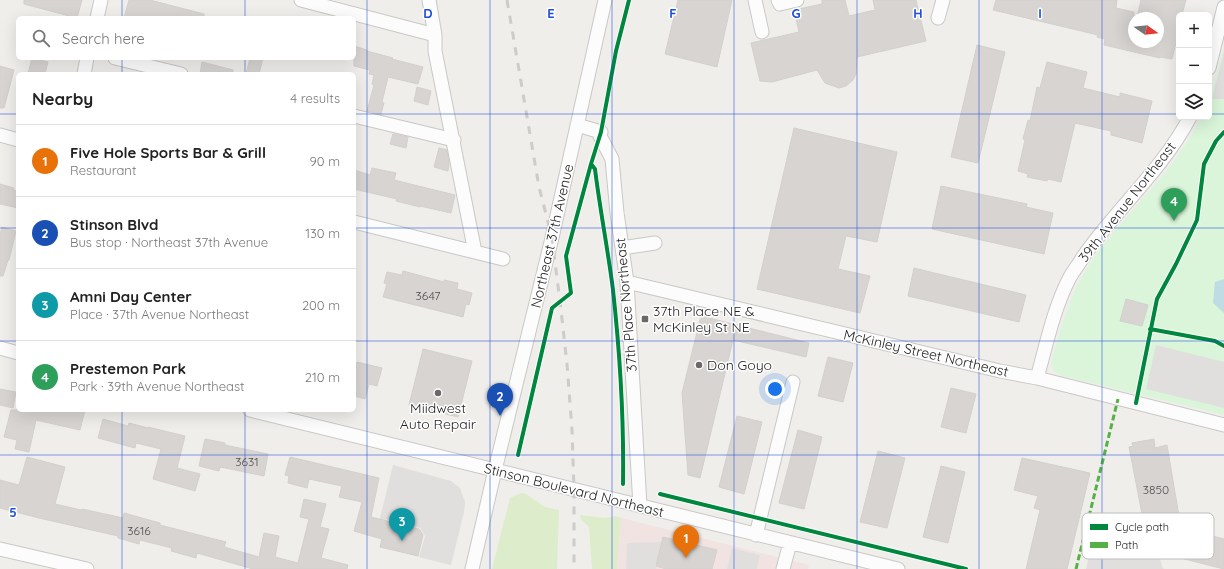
<!DOCTYPE html>
<html lang="en">
<head>
<meta charset="utf-8">
<style>
	:root { --surface:#fff; --page:#f6f6f6; --text:#222; --muted:#767676; --line:#e0e0e0; --accent:#b45309 }
	body { margin:0; font-family:Quicksand,sans-serif; background:var(--page); color:var(--text) }
	.controls { position:absolute; right:12px; top:12px; display:grid; overflow:hidden; border-radius:6px; box-shadow:0 4px 16px #0002 }
	.controls button { width:36px; height:36px; display:grid; place-items:center; padding:0; border:0; border-bottom:1px solid var(--line); background:var(--surface); color:var(--text); font:20px sans-serif }
	.compass { position:absolute; left:1128px; top:12px; width:36px; height:36px; border-radius:50%; background:var(--surface); box-shadow:0 4px 16px #0002; rotate:104deg }
	.you { position:absolute; left:775px; top:389px; width:14px; height:14px; margin:-10px; border:3px solid #fff; border-radius:50%; background:#1a73e8; box-shadow:0 0 0 6px #1a73e833 }
	.badge { display:grid; place-items:center; width:26px; height:26px; border-radius:50%; background:var(--accent); color:#fff; font-size:13px; font-weight:700 }
	.pin { position:absolute; translate:-50% -33px; filter:drop-shadow(0 1px 2px #0008) }
	.pin::after { content:''; position:absolute; top:21px; width:14px; height:12px; background:inherit; clip-path:polygon(0 0,100% 0,50% 100%) }
	.list { margin:0; padding:0; list-style:none }
	h2 { display:flex; justify-content:space-between; align-items:center; height:52px; margin:0; padding:0 16px; font-size:17px }
	h2 small { font-size:13px; font-weight:400; color:var(--muted) }
	.list li { display:grid; grid-template-columns:26px 1fr auto; gap:12px; align-items:center; box-sizing:border-box; height:72px; padding:0 16px; border-top:1px solid var(--line) }
	.list b { display:block; font-size:15px; white-space:nowrap }
	.list p { margin:0; font-size:13px; white-space:nowrap; color:var(--muted) }
	.list em { font-size:13px; font-style:normal; color:var(--muted) }
	.icon { flex:none; width:22px; height:22px; fill:none; stroke:currentColor; stroke-width:2; stroke-linecap:round; stroke-linejoin:round }
	.map { position:relative; flex:none; width:1224px; height:569px; overflow:hidden }
	.search { position:absolute; background:var(--surface); box-shadow:0 4px 16px #0002; left:16px; top:16px; width:340px; height:44px; display:flex; align-items:center; gap:10px; box-sizing:border-box; padding:0 14px; border-radius:6px; color:var(--muted); font-size:15px }
	.panel { position:absolute; background:var(--surface); box-shadow:0 4px 16px #0002; left:16px; top:72px; width:340px; height:340px; border-radius:6px }
	.map>svg:first-child { display:block }
	.commercial { fill:#f1e3e1 }
	.grass { fill:#ddeccb }
	.park { fill:#daf5da }
	.parking { fill:#e0dfde }
	.water { fill:#bfdbe3 }
	.building { fill:#d7d4d2; stroke:#d3d0cc }
	.lines { fill:none; stroke-linecap:round; stroke-linejoin:round }
	.minor-casing { stroke:#c9c8c7; stroke-width:15 }
	.minor { stroke:#fdfcfc; stroke-width:13 }
	.rail { stroke:#ccc; stroke-width:3; stroke-dasharray:8 8; stroke-linecap:butt }
	.quiet { stroke:#55b145; stroke-width:3; stroke-dasharray:6 3; stroke-linecap:butt }
	.cycleway-casing { stroke:#fff; stroke-width:6 }
	.cycleway { stroke:#00873e; stroke-width:4 }
	.grid { fill:none; stroke:#1d4ed8; stroke-width:1; stroke-opacity:0.55 }
	.poi-dot { fill:#6a6968; stroke:#fff; stroke-width:1.5 }
	.labels { text-anchor:middle; dominant-baseline:central; stroke-width:3; stroke-linejoin:round; paint-order:stroke }
	.number-label { font-size:12px; fill:#4f4e4e }
	.street-label { font-size:14px; fill:#222; stroke:#fff }
	.poi-label { font-size:14px; fill:#222; stroke:#fff; text-anchor:start }
	.key { fill:#fff; stroke:#bdbdbd; stroke-width:1 }
	.key-label { font-size:11px; fill:#222 }
	.grid-label { font-size:13px; text-anchor:middle; font-weight:bold; fill:#1d4ed8; stroke:#fff; stroke-width:3; stroke-linejoin:round; paint-order:stroke }
</style>
</head>
<body>
<div class="map">
<svg width="1224" height="569" viewBox="0 0 1224 569">
	<rect width="100%" height="100%" fill="#f0eeeb"/>
	<path class="commercial" d="M621,518L809,565L808,569H617Z"/>
	<path class="grass" d="M521,493L526,494L545,507L559,510L557,569H492L510,498Z
		M580,515L605,518L615,516L621,518L617,569H592L589,527L581,519Z"/>
	<path class="park" d="M1224,48V415L1060,375C1054,372 1052,370 1051,363C1061,327 1071,290 1093,259C1126,212 1177,169 1201,117H1209V100Z"/>
	<path class="parking" d="M1224,52V99H1212Z
		M1156,345L1224,362V408L1146,389Z
		M393,465L451,481L460,488L465,502L464,512L451,565L419,557L425,536L420,528L386,519L384,527L378,526Z
		M661,542L656,569H626L627,543Z
		M1092,543L1137,554L1159,555L1162,567L1164,569H1086Z
		M732,548L760,555L757,569H727Z"/>
	<path class="water" d="M1224,279V313L1213,303L1215,282Z"/>
	<path class="building" d="M24,0H82L77,18L24,4Z
		M129,0H150L204,14V18H124Z
		M678,0H732L717,67L665,54Z
		M822,0H845L849,16L875,10L873,0H916L926,41L857,57L856,74L853,80L846,86L839,88L825,83L817,70L772,82L760,81L751,43L799,32L794,10L822,4Z
		M996,0H1117L1116,8L1134,12V42H1158V18H1137L1141,0H1186L1182,15H1179V30L1172,59L1160,57V58L1104,45L1105,39L1097,37L1098,35L993,10Z
		M977,45L1005,52L978,163L951,157Z
		M354,46L367,50V51L393,58L392,59L423,67L418,84L388,77L382,102L384,103L381,114L367,111L374,85L372,84L374,75L369,74L370,70L354,66Z
		M32,58L48,62L45,74H28Z
		M250,58H263L259,74H246Z
		M202,62L233,70V74H200Z
		M1047,62L1087,72L1083,88L1120,97V93L1152,101L1142,143L1111,135V131L1075,123L1061,182L1048,179L1047,181L1027,177L1028,174L1018,171L1025,140L1023,139L1028,120L1030,121L1037,87L1040,88Z
		M0,66L14,70L4,108H0Z
		M417,87L431,91L428,105L414,101Z
		M794,128L897,152L877,242L846,236L838,269L870,276L860,313L757,289Z
		M393,134L408,137L406,148L390,144Z
		M439,148L447,150L449,164L448,171L434,167Z
		M372,168L396,173L394,180L455,195L451,213L420,206V207L396,201L397,199L354,189V170L370,175Z
		M0,184L14,188L13,190L18,191V208L0,204Z
		M941,186L1027,204L1026,207L1053,213L1044,254L932,229Z
		M2,227L16,231L9,260H8L3,276H0V234Z
		M914,268L1026,295L1019,322L908,296Z
		M403,271L444,282V280L458,283L457,289L472,293L469,305L466,304L463,317L383,297L387,284L384,283L387,272L402,275Z
		M1126,299L1148,305L1142,326L1120,321Z
		M701,316L809,343L806,357L733,340L700,478L688,475L682,393Z
		M423,349L472,361L458,417L409,405Z
		M828,357L853,363L843,402L818,396Z
		M357,362L382,368L377,386L369,384L365,399L354,396V374Z
		M951,388L976,394L966,433L941,427Z
		M0,389L16,392L13,408L0,405Z
		M11,410H85L80,430L36,420L29,452L15,449L17,440L4,437Z
		M737,416L762,422L744,494L719,487Z
		M103,419L128,426L129,423L148,428V427L185,436L177,468L200,474L195,491L153,479L161,449L136,443L135,448L98,438Z
		M798,430L822,437L804,509L779,503Z
		M205,439L225,443V445L268,454L264,476L220,467L219,471L199,466Z
		M1154,439L1155,448L1167,445L1181,528L1224,539V569L1149,550L1129,447L1133,446L1132,443Z
		M878,451L905,458L887,528L860,522Z
		M27,457L65,467L55,504L81,510L82,509L123,518L124,513L160,523V525L226,542L224,547L259,557L264,533L279,536L275,557L298,563L309,519L300,517L304,499L326,504L320,527L329,529L321,558L348,565L347,569H253L197,553L196,558L171,551L172,548L140,540L139,544L118,538V536L39,518L0,508V480L19,485Z
		M290,457L379,478L371,517L419,529L423,535L418,556L380,547L382,539L354,531L362,502L339,497L342,486L309,479L307,488L288,483L289,476L285,475Z
		M1022,458L1090,473L1067,569H1026L1040,510L1034,508L1038,496L1014,490Z
		M941,466L965,472L948,543L923,537Z
		M663,537L717,550L712,569H666L656,566Z"/>
	<g class="lines">
		<defs>
			<path id="minor" d="M301,0L435,35
				M429,0L435,35V51L475,252
				M755,0L762,32
				M778,0L780,4L797,0
				M97,18L101,0
				M938,18L943,0
				M115,58L181,74
				M1209,68L1224,7
				M84,74L87,58
				M354,116L454,140
				M577,125L601,132L600,136L612,159L617,213L627,282L640,506
				M0,135L18,140
				M354,222L503,259
				M622,248L655,243
				M627,282L1000,371L1037,378L1224,425
				M0,348L18,353
				M1037,378C1046,346 1054,307 1070,277C1074,270 1079,264 1083,257C1116,209 1163,169 1190,117
				M250,410L898,569
				M756,535L793,382
				M0,549L87,569
				M472,569L495,470L552,238L605,0
				M783,569L790,543"/>
		</defs>
		<use href="#minor" class="minor-casing"/>
		<use href="#minor" class="minor"/>
		<path class="rail" d="M507,0L539,187L552,238L561,310L567,364L572,430L574,490V569"/>
		<path class="quiet" d="M1076,569L1118,399"/>
		<defs>
			<path id="cycleway" d="M591,164L595,169C600,210 608,250 613,290C620,354 624,419 623,484
				M1150,329L1215,341L1224,346
				M1136,403L1157,299L1176,264L1197,220L1204,164L1216,141L1224,132
				M518,455L552,308L571,293L566,256L591,164L601,132L616,51L629,0
				M660,494L966,569"/>
		</defs>
		<use href="#cycleway" class="cycleway-casing"/>
		<use href="#cycleway" class="cycleway"/>
	</g>
	<path class="grid" d="M122,0V18M245,0V18M367,0V569M490,0V569M612,0V569M734,0V569M857,0V569M979,0V569M1102,0V569M122,58V74M245,58V74M0,114H18M354,114H1179M1209,114H1224M0,228H18M354,228H1224M0,341H18M354,341H1224M122,410V569M245,410V569M0,455H1224"/>
	<g class="poi-dot">
		<rect x="641" y="315" width="8" height="8" rx="2"/>
		<circle cx="699" cy="365" r="4"/>
		<circle cx="438" cy="393" r="4"/>
	</g>
	<g class="labels">
		<g class="number-label">
			<text x="428" y="295">3647</text>
			<text x="247" y="461">3631</text>
			<text x="1156" y="489">3850</text>
			<text x="139" y="530">3616</text>
		</g>
		<g class="street-label">
			<text transform="translate(1127 202) rotate(-52)">39th Avenue Northeast</text>
			<text transform="translate(552 236) rotate(-77)">Northeast 37th Avenue</text>
			<text transform="translate(626 305) rotate(-95)">37th Place Northeast</text>
			<text transform="translate(926 353) rotate(13)">McKinley Street Northeast</text>
			<text transform="translate(574 490) rotate(14)">Stinson Boulevard Northeast</text>
		</g>
		<g class="poi-label">
			<text x="653" y="311">37th Place NE &amp;<tspan x="653" dy="16">McKinley St NE</tspan></text>
			<text x="707" y="365">Don Goyo</text>
			<text x="438" y="408" text-anchor="middle">Miidwest<tspan x="438" dy="16">Auto Repair</tspan></text>
		</g>
	</g>
	<rect x="1082" y="513" width="132" height="46" rx="6" class="key"/>
	<rect x="1090" y="524" width="18" height="6" fill="#00873e"/>
	<rect x="1090" y="542" width="18" height="6" fill="#55b145"/>
	<g class="key-label">
		<text x="1115" y="531">Cycle path</text>
		<text x="1115" y="549">Path</text>
	</g>
	<g class="grid-label">
		<text x="428" y="18">D</text>
		<text x="551" y="18">E</text>
		<text x="673" y="18">F</text>
		<text x="796" y="18">G</text>
		<text x="918" y="18">H</text>
		<text x="1040" y="18">I</text>
		<text x="13" y="517">5</text>
	</g>
</svg>
<div class="controls">
<button>+</button>
<button>−</button>
<button><svg class="icon" aria-label="layers" viewBox="0 0 24 24"><path d="M12 4l9 5-9 5-9-5zM3 14l9 5 9-5"/></svg></button>
</div>
<svg class="compass" viewBox="-18 -18 36 36"><path d="M0-13l5 13h-10z" fill="#e53935"/><path d="M0 13l5-13h-10z" fill="#767676"/></svg>
<div class="you"></div>
<div class="pin badge" style="left:686px;top:558px;background:#e8710a">1</div>
<div class="pin badge" style="left:500px;top:416px;background:#1a4fb4">2</div>
<div class="pin badge" style="left:402px;top:541px;background:#0f9aa8">3</div>
<div class="pin badge" style="left:1174px;top:221px;background:#2e9e5b">4</div>
<div class="search"><svg class="icon" aria-label="search" viewBox="0 0 24 24"><circle cx="10" cy="10" r="6"/><path d="M15 15l6 6"/></svg>Search here</div>
<section class="panel">
<h2>Nearby<small>4 results</small></h2>
<ul class="list">
<li><span class="badge" style="background:#e8710a">1</span><div><b>Five Hole Sports Bar &amp; Grill</b><p>Restaurant</p></div><em>90 m</em></li>
<li><span class="badge" style="background:#1a4fb4">2</span><div><b>Stinson Blvd</b><p>Bus stop · Northeast 37th Avenue</p></div><em>130 m</em></li>
<li><span class="badge" style="background:#0f9aa8">3</span><div><b>Amni Day Center</b><p>Place · 37th Avenue Northeast</p></div><em>200 m</em></li>
<li><span class="badge" style="background:#2e9e5b">4</span><div><b>Prestemon Park</b><p>Park · 39th Avenue Northeast</p></div><em>210 m</em></li>
</ul>
</section>
</div>
</body>
</html>
